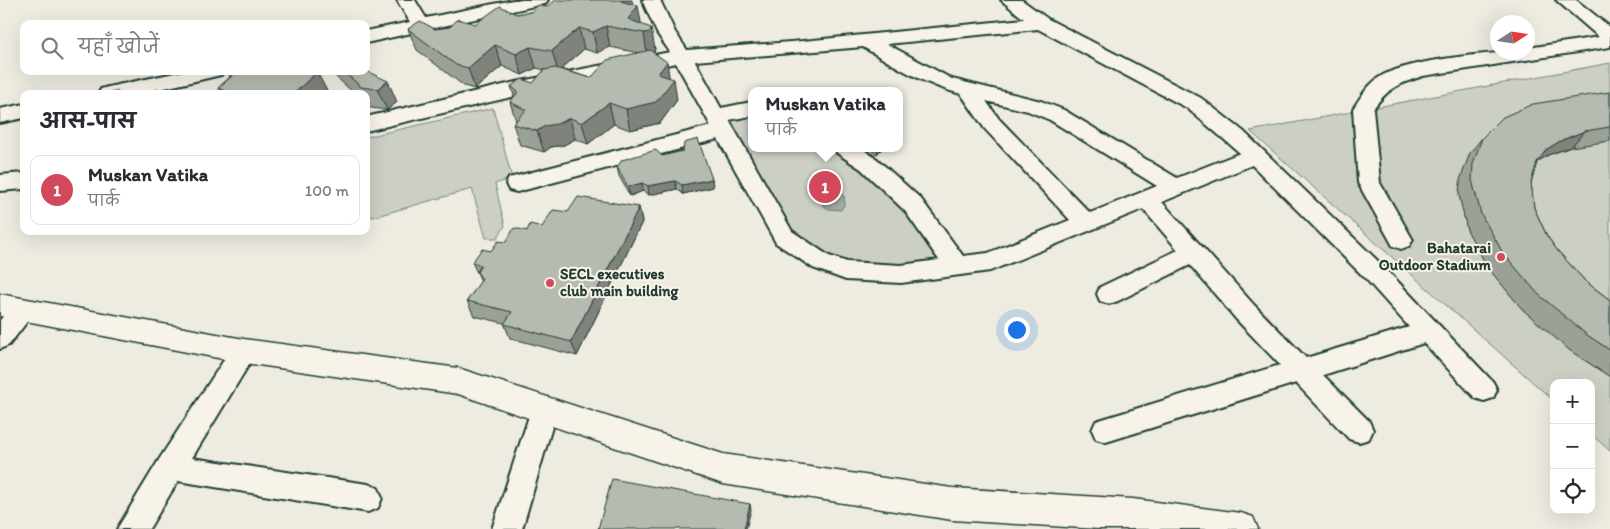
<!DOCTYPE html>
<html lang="hi">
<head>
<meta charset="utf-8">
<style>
	:root { --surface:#fff; --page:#f7f7f7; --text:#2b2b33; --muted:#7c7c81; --line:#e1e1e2; --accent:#d1495b }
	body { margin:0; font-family:Itim,"Playpen Sans Deva",sans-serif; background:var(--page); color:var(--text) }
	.controls { position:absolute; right:15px; bottom:15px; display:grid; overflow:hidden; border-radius:10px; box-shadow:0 5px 20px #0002 }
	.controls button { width:45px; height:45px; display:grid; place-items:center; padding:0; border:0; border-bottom:1px solid var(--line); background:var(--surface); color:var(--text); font:25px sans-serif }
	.compass { position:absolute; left:1490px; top:15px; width:45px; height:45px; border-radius:50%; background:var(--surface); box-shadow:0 5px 20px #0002; rotate:78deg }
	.you { position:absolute; left:1016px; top:329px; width:18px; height:18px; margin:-12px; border:4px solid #fff; border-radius:50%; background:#1a73e8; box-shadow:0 0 0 8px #1a73e833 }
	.badge { display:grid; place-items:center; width:32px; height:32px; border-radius:50%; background:var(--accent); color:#fff; font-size:16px; font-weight:700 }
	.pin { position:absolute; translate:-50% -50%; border:2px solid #fff; box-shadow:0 1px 5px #0006 }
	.popup { position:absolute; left:748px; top:87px; width:155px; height:65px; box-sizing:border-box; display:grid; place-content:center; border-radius:10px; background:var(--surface); filter:drop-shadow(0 1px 4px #0005); font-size:16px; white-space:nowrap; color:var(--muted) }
	.popup b { font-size:19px; color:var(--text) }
	.popup::after { content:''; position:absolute; left:50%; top:100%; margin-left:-10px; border:10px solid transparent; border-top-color:var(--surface) }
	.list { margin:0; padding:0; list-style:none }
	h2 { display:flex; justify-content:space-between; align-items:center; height:65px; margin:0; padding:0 20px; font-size:21px }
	h2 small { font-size:16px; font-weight:400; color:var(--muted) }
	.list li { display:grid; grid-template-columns:32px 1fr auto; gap:15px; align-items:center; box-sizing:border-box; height:70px; margin:0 10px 10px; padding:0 10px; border:1px solid var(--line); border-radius:10px }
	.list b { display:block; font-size:19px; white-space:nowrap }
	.list p { margin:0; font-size:16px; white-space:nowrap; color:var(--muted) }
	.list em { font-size:16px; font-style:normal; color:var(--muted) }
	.icon { flex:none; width:28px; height:28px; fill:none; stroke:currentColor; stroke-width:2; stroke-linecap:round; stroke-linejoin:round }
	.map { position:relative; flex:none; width:1610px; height:529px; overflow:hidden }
	.search { position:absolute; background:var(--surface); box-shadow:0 5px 20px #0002; left:20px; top:20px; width:350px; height:55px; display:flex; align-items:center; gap:12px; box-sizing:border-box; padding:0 18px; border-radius:10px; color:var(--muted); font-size:19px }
	.panel { position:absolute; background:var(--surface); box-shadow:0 5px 20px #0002; left:20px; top:90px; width:350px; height:145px; border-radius:10px }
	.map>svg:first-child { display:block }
	.green { fill:#cccfc4; stroke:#76867c }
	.water { fill:#9fa99f; stroke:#6c7e74 }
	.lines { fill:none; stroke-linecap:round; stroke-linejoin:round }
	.minor-casing { stroke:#1f3d34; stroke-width:4 }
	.major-casing { stroke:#1f3d34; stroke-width:3 }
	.minor { fill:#f7f3e8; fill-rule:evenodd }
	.major { fill:#f7f3e8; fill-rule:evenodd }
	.wall { fill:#9ca197; stroke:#1f3d34; fill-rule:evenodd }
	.shaded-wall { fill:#7f837b; stroke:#1f3d34 }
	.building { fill:#b5bbb0; stroke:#1f3d34 }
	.poi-dot { fill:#d1495b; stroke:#f7f3e8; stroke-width:2 }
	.labels { text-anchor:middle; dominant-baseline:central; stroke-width:4; stroke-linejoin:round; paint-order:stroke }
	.poi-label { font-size:15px; font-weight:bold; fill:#1f3d34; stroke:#f7f3e8; text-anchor:end }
</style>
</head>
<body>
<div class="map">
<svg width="1610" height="529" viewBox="0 0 1610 529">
	<rect width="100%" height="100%" fill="#eeece1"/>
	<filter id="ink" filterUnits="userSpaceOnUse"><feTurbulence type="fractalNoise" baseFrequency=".02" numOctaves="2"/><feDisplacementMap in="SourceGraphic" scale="10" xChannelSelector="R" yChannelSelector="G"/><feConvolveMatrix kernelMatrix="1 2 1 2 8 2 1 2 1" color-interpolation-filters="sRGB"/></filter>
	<g filter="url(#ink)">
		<path class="green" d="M1610,63V451L1591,434V383H1554V401L1250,131Z
			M493,108L512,178L495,184L505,226L497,238H486L472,189L373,217L366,214V137Z
			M751,109V148H845L869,164L953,265L846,271L800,249L715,116Z"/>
		<path class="water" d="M834,190L844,196L845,203L841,210L828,209L819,202L820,196L824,191Z"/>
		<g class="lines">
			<defs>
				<path id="minor" d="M397,0H415L426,18L513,0H548L545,4L539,5L366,43V31L410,22Z
					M642,0H660L675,32L687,50L803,41L1024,19L1001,0H1022L1048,19L1201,98L1243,131L1382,265L1493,382L1497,390L1493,398L1484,401L1475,398L1424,343L1323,375L1369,421L1373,430L1369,439L1359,442L1349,439L1296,383L1106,442L1096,439L1092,430L1096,421L1280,365L1236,319L1190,265L1118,301L1109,304L1100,301L1097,294L1100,287L1178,250L1143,209L990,271L901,283L846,280L813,268L776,243L718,139L517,192L509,190L506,184L509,178L711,126L676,63L516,96L366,131V117L516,82L670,52L657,33ZM1038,29L1187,108L1240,153L1177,178L1064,110L1041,101L952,79L887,44ZM863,47C895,66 925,85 961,94L985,129L1070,220L988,253L963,256L921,199L877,159L861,148H835L837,153L861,169L905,211L939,260L901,265L847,262L829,256L792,231L729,120L751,116V102L721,108L695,61ZM986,101L1028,111L1050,120L1157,186L1090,213L999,119ZM1252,165L1366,279L1409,327L1306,358L1254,305L1162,202Z
					M1556,0H1576L1610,27V47L1423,76C1398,84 1389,87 1373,109L1380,183L1413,240L1409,246L1401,249L1393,246L1358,183L1353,109C1361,96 1370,82 1383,75C1415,59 1492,52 1528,52V48L1599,37Z
					M184,71H224L221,75L139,94H98L101,89L108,87Z
					M24,104V118L0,123V109Z
					M24,173V189L0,191V175Z
					M24,300L33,303L36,310L9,345L0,349V320L15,303Z
					M244,340L253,343L257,351L192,458L368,484L378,488L382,498L378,508L368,512L178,481L149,529H117L160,458L235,343Z
					M544,398L554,402L557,410L522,529H492L531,410L534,402Z"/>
				<path id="major" d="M0,294L244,339L458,368L723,454L952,488L1133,499L1241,513L1253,517L1258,529H1099L952,520L723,484L458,394L244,363L0,316Z"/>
			</defs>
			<use href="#minor" class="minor-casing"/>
			<use href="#major" class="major-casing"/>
			<use href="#minor" class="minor"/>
			<use href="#major" class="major"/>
		</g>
		<path class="wall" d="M633,4L641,24L655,49L654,53L669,78L677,100L660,123L630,130L614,124L588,144L575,139L564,145L551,147L544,152L520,145L513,124L516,121L510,102L514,96L511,86L533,83L545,70L536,68L522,75L502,66L475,89L464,86L417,50L408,29H435L475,24L516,14L531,12L546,7ZM610,47L639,53L591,78L561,69L584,49L597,53Z
			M227,71L328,93L222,94L218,88L230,77Z
			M333,71H366L397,102L387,110L371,108L366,104V94H355L336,77Z
			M1610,92V141L1571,147L1548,155L1537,162L1531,183L1534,208L1547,236L1557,250L1585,281L1610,300V377L1569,350L1522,309L1488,268L1467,230L1459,195L1460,180L1470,153L1482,138Z
			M867,148H883L877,154Z
			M662,156L712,179L713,187L683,194L677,189L649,195L643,191L630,196L619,176L617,167Z
			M639,207L642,222L577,356L510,338L504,323L474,316L467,301L481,281L472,262L506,242L527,231L542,227L568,212Z"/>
		<path class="shaded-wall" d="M622,0H632L634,11L638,6L642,27L630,31L621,1Z
			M606,26L610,47L597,53L593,32Z
			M579,28L584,49L558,72L552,51Z
			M651,28L655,49L653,53L647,54L644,33Z
			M495,45L502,66L475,89L468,68Z
			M530,47L536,68L522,75L516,54Z
			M667,62L670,83L658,74Z
			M317,72L328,93V94H293Z
			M674,79L677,100L660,123L630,130L626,109Z
			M388,81L397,102L387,110L377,89Z
			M609,103L614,124L588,144L582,123Z
			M570,118L575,139L564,145L551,147L544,152L537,131L545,126Z
			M1585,131L1571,147L1548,155L1533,165L1547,149L1562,140Z
			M878,148H883L877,154Z
			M712,179L713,187L683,194L682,185Z
			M675,181L677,189L649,195L648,186Z
			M642,183L643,191L630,196L628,187Z
			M639,207L642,222L577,356L571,342Z
			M750,504L751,510L746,529H744Z"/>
		<path class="building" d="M556,0H622L621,1L638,6L628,19L651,28L650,32L644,33L606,26L593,32L579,28L552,51L530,47L516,54L495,45L468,68L456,65L408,29L420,21L435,29L450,27L458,19L475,24L500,6L516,14L531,12L538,5L546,7Z
			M650,50L667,62L658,74L674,79L656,102L626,109L609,103L582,123L570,118L557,124L545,126L537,131L513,124L526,110L510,102L518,92L511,86L522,79L533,83L544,70L555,68L591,78L607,60Z
			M227,71H314L317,72L293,94H233L218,88L232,76Z
			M343,71H366L388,81L377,89L361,87Z
			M157,89L172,94H150Z
			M115,90L120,94H109Z
			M1610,92V127L1585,131L1562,140L1547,149L1537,162L1531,183L1534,208L1547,236L1557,250L1585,281L1610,300V350L1587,335L1538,294L1503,253L1481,214L1472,180L1473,164L1482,138L1503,117L1533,104Z
			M698,139L712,179L682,185L675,181L648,186L642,183L628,187L617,167L622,160L656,150L662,156L683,151L684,143Z
			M578,197L639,207L571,342L504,324L512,312L467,301L482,279L477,272L481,265L472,262L482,249L491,251L498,241L506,242L514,228L527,231L530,224L542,227L553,210L568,212Z
			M612,479L750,504L744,529H598Z"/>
	</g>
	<g class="poi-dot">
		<circle cx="1501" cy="257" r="5"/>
		<circle cx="550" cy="283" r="5"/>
	</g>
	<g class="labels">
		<g class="poi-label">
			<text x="1491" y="248">Bahatarai<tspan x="1491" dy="17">Outdoor Stadium</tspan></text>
			<text x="560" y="274" text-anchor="start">SECL executives<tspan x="560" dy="17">club main building</tspan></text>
		</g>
	</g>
</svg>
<div class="controls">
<button>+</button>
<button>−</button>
<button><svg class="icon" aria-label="locate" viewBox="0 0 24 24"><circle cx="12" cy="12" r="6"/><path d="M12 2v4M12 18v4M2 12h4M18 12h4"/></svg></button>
</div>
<svg class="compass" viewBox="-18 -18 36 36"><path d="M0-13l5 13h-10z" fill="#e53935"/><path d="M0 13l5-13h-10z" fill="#7c7c81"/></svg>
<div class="you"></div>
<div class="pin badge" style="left:825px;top:187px">1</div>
<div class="popup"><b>Muskan Vatika</b>पार्क</div>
<div class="search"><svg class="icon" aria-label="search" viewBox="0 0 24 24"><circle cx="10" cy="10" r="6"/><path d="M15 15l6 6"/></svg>यहाँ खोजें</div>
<section class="panel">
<h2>आस-पास<small></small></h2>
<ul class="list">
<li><span class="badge">1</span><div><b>Muskan Vatika</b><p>पार्क</p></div><em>100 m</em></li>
</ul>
</section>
</div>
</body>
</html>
